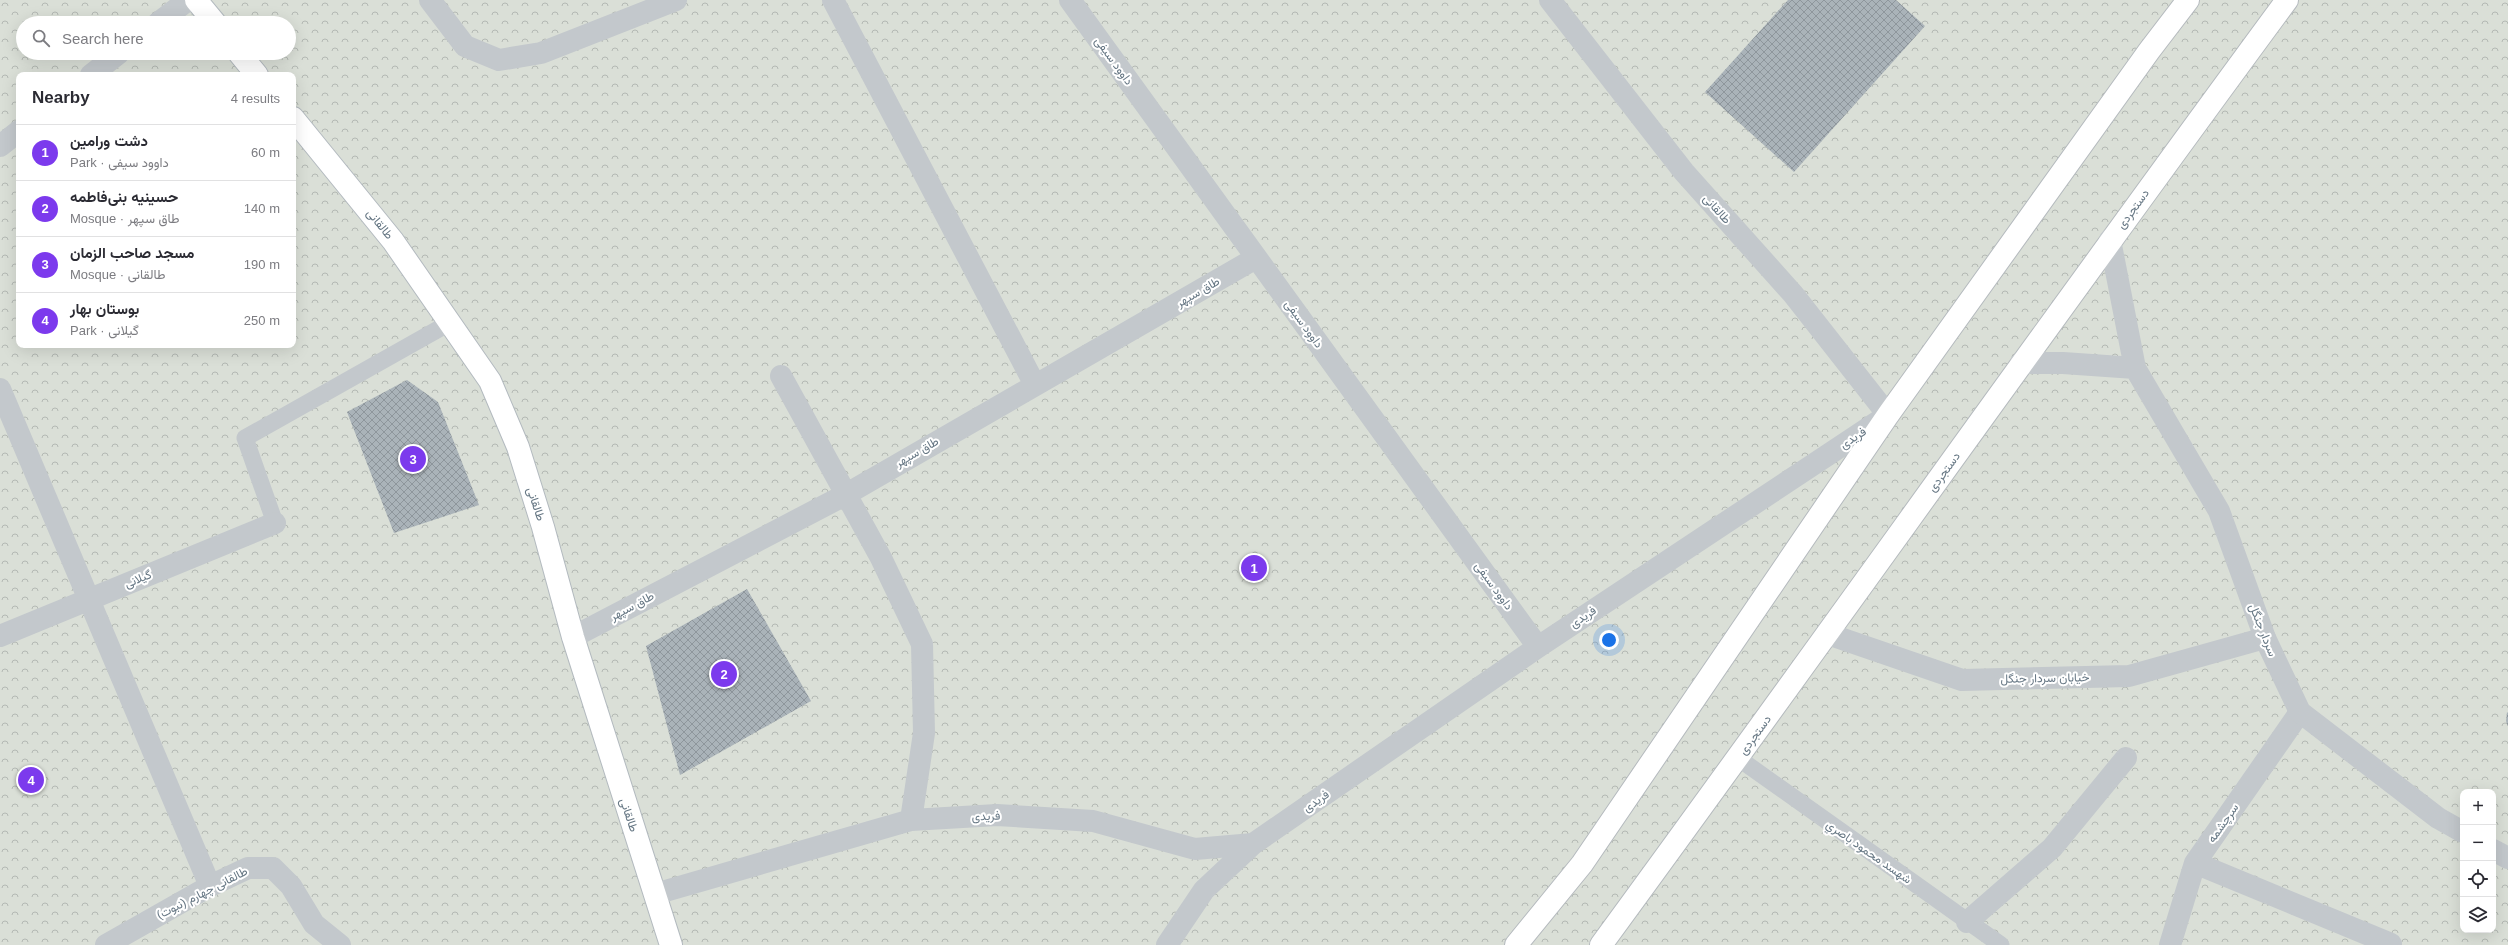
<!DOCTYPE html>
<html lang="en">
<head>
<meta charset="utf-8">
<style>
	:root { --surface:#fff; --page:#f7f7f7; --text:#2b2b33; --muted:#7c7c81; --line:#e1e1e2; --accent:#7c3aed }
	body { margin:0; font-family:Helvetica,Vazirmatn,sans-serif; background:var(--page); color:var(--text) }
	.controls { position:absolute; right:12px; bottom:12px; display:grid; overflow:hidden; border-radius:8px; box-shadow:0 4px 16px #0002 }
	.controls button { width:36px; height:36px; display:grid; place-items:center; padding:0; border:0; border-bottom:1px solid var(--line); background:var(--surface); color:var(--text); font:20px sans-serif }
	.you { position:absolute; left:1609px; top:640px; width:14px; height:14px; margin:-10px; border:3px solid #fff; border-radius:50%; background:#1a73e8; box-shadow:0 0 0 6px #1a73e833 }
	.badge { display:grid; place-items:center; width:26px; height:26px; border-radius:50%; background:var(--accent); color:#fff; font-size:13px; font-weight:700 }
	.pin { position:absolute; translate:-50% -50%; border:2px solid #fff; box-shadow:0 1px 4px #0006 }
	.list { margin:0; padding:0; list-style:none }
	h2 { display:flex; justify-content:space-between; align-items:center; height:52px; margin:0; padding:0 16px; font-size:17px }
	h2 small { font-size:13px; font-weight:400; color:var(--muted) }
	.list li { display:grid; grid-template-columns:26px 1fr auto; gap:12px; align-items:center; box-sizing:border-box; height:56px; padding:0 16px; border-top:1px solid var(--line) }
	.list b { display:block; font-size:15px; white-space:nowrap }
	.list p { margin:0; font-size:13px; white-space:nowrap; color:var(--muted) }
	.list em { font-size:13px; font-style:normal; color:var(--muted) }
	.icon { flex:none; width:22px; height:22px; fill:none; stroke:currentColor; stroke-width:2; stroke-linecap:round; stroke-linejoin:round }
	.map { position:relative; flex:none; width:2508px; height:945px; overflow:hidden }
	.search { position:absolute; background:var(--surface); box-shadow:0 4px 16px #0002; left:16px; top:16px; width:280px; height:44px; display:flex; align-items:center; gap:10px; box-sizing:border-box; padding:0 14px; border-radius:22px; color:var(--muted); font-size:15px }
	.panel { position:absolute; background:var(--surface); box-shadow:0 4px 16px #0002; left:16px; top:72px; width:280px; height:276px; border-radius:8px }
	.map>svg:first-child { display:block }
	.forest { fill:url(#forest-crowns); fill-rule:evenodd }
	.building { fill:url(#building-cross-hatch) }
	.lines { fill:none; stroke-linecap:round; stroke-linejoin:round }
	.secondary-casing { stroke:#b3babf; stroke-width:24 }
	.primary-casing { stroke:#b5babe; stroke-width:24 }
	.service { stroke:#c3c8cc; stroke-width:17 }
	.minor { stroke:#c3c8cc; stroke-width:22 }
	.tertiary { stroke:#c3c8cc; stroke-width:22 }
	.secondary { stroke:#fff; stroke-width:22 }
	.primary { stroke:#fff; stroke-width:22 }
	.labels { text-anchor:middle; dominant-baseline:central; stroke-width:4; stroke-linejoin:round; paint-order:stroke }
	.street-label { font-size:12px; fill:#657683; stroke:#fff }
</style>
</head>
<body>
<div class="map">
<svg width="2508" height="945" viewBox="0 0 2508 945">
	<defs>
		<pattern id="forest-crowns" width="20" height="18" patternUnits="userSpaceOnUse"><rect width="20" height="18" fill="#dadfd7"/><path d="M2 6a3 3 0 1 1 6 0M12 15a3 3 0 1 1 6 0" fill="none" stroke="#b4b9b4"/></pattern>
		<pattern id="building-cross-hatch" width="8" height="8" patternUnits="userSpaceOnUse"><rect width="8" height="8" fill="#aab3b9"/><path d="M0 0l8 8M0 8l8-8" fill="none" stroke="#8e969c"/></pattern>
	</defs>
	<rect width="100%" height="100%" fill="#fafaf8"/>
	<path class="forest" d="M0,0H2508V945H0ZM23,23H289V53H23ZM19,75H293V345H19ZM2463,792H2493V930H2463Z"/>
	<path class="building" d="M1788,0H1896L1925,26L1794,172L1705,92Z
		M407,380L438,402L479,505L394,533L347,412Z
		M747,589L811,701L680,775L646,646Z
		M2507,712L2508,713V726L2506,721Z"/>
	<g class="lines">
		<defs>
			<path id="secondary" d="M196,0L215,23
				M239,53L257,75
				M293,118L393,241L490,381L518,447L543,527L573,637L671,945"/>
			<path id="primary" d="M1516,945L1582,864L1888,415L2149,51L2188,0
				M1601,945C1831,631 2056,313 2287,0"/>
		</defs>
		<use href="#secondary" class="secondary-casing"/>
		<use href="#primary" class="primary-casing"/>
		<path class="service" d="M275,523L245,438L451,322
			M1738,758L2001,945"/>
		<path class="minor" d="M430,0L465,46L499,60L541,53L676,0
			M833,0L1035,385
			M1070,0L1538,647
			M158,23L188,0
			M91,75L119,53
			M0,146L19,131
			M781,376L881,558L922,644L924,733L911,820
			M0,389L210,886
			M1828,634L1962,680L2129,676L2265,638
			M0,636L275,523
			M573,637L845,495L1256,258
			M2195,863L2391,944
			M655,894L911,820L997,815L1093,821L1195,849L1253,844L1538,647L1888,415
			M1967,922L2052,848L2126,758
			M106,945L210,886L248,868H273L291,886L314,924L340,945
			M1167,945L1204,890L1253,844
			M2170,945L2195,863L2300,712"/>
		<path class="tertiary" d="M1550,0L1684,172L1793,294L1888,415
			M2021,363H2063L2135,368L2110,240
			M2135,368L2219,511L2265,638L2300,712L2438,818L2463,832
			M2493,850L2508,858"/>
		<use href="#secondary" class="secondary"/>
		<use href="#primary" class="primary"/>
	</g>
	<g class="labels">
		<g class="street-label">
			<text transform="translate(1114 61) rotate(54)">داوود سیفی</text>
			<text transform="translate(1717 209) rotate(48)">طالقانی</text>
			<text transform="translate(2133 209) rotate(-54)">دستجردی</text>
			<text transform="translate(380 224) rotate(51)">طالقانی</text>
			<text transform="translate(1198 292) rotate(-30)">طاق سپهر</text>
			<text transform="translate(1304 324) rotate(54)">داوود سیفی</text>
			<text transform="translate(1853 438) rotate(-33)">فریدی</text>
			<text transform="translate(917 452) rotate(-30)">طاق سپهر</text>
			<text transform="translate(1944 472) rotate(-54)">دستجردی</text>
			<text transform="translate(536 504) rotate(72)">طالقانی</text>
			<text transform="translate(138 579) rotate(-22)">گیلانی</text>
			<text transform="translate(1494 586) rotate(54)">داوود سیفی</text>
			<text transform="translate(632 606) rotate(-28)">طاق سپهر</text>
			<text transform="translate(1583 617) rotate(-34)">فریدی</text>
			<text transform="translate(2263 630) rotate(68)">سردار جنگل</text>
			<text transform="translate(2045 678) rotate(-1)">خیابان سردار جنگل</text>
			<text transform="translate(1755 735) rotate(-54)">دستجردی</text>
			<text transform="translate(1316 801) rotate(-35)">فریدی</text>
			<text transform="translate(629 815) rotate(72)">طالقانی</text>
			<text transform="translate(986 816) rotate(-2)">فریدی</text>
			<text transform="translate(2223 823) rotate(-55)">سرچشمه</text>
			<text transform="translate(1869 852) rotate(35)">شهسد محمود باصري</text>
			<text transform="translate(202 893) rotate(-27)">طالقانی چهارم (نبوت)</text>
		</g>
	</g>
</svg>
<div class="controls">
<button>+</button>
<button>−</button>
<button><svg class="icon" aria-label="locate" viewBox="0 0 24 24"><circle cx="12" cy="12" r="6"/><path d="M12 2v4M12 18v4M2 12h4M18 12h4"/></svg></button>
<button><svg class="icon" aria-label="layers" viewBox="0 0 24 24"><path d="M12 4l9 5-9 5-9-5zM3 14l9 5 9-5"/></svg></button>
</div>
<div class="you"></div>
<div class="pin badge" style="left:1254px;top:568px">1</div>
<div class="pin badge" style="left:724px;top:674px">2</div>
<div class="pin badge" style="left:413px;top:459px">3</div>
<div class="pin badge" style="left:31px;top:780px">4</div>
<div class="search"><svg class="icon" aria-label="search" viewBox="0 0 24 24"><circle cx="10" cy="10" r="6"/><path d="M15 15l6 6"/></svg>Search here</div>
<section class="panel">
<h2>Nearby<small>4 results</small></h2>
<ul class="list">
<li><span class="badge">1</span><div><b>دشت ورامین</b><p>Park · داوود سیفی</p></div><em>60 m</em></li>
<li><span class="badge">2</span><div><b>حسینیه بنی‌فاطمه</b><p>Mosque · طاق سپهر</p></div><em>140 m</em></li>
<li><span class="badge">3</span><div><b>مسجد صاحب الزمان</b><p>Mosque · طالقانی</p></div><em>190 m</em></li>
<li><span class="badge">4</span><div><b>بوستان بهار</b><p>Park · گیلانی</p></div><em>250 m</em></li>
</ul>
</section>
</div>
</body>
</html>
